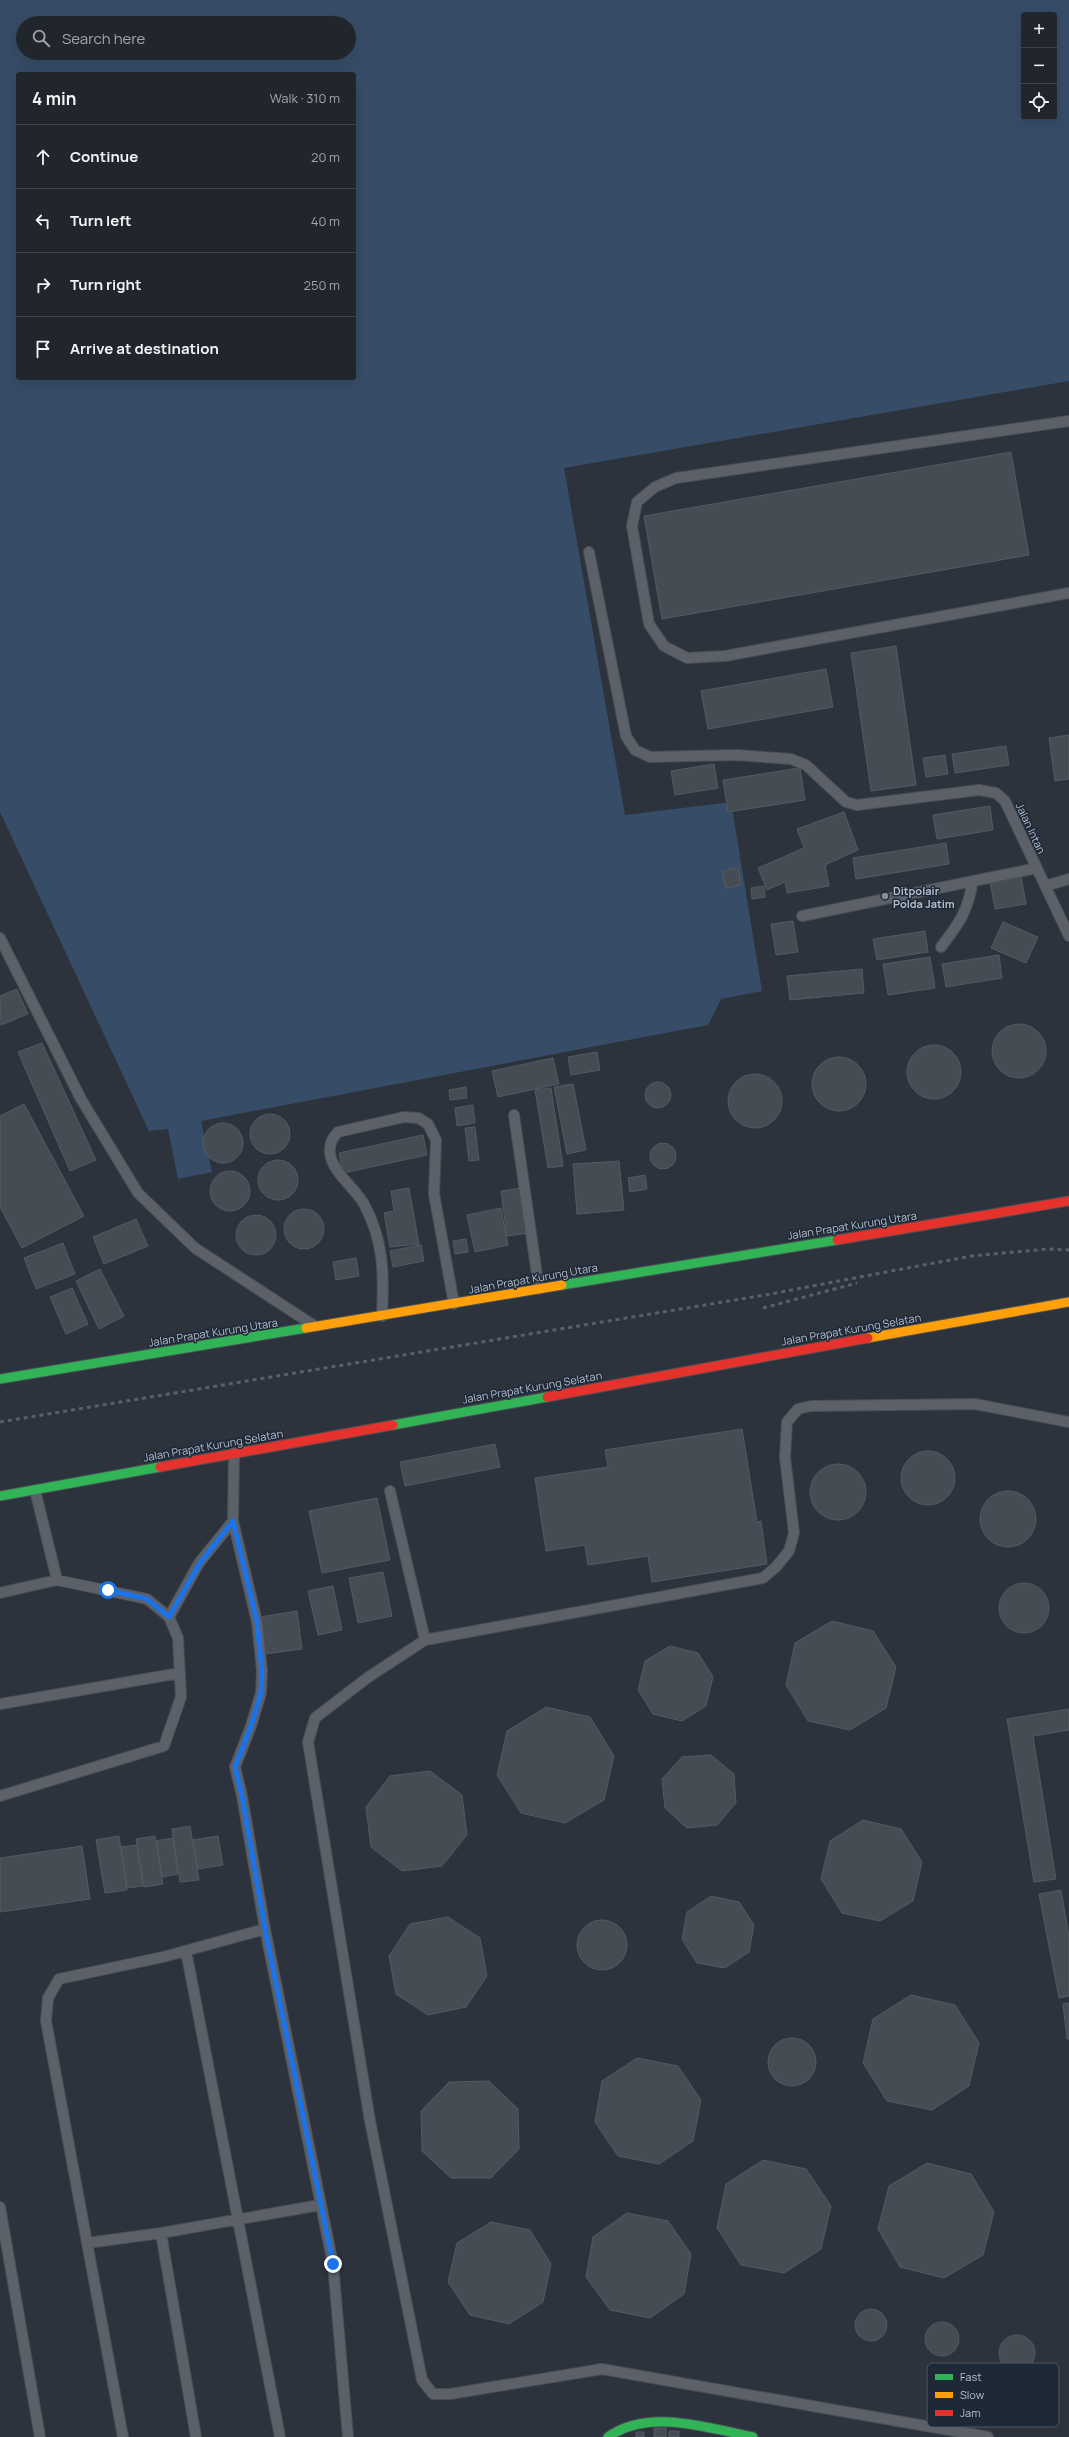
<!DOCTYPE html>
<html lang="en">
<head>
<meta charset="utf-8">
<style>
	:root { --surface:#21262d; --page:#2d3239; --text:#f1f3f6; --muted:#a2a5aa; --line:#3e4349 }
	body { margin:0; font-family:Manrope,sans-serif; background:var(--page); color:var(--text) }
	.controls { position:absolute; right:12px; top:12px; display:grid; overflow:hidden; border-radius:4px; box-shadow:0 4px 16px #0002 }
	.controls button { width:36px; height:36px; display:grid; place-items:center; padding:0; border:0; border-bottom:1px solid var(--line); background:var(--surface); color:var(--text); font:20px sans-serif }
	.stop { position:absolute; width:12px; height:12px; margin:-9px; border:3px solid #1a73e8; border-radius:50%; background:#fff }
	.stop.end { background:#1a73e8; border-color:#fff; box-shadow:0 1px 4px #0008 }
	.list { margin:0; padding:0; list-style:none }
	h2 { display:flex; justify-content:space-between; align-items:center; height:52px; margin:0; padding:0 16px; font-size:17px }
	h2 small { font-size:13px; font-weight:400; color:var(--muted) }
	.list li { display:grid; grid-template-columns:26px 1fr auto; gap:12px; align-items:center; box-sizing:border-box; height:64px; padding:0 16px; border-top:1px solid var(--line) }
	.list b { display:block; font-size:15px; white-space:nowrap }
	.list em { font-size:13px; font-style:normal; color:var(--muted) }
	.icon { flex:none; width:22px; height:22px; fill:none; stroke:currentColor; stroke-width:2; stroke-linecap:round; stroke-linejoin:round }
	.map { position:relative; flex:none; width:1069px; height:2437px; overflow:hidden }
	.search { position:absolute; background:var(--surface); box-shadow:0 4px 16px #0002; left:16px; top:16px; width:340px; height:44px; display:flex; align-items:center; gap:10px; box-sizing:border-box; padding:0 14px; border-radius:22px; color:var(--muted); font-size:15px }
	.panel { position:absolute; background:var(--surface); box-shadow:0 4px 16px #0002; left:16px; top:72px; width:340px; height:308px; border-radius:4px }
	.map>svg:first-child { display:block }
	.water { fill:#374c67; fill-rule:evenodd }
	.building { fill:#464c54; stroke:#545a63 }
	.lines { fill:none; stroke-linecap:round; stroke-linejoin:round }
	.lane-casing { stroke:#4a4f56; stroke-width:12 }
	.fast-casing { stroke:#4a4f56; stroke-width:11 }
	.slow-casing { stroke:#4a4f56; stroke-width:11 }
	.jam-casing { stroke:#4a4f56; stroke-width:11 }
	.lane { stroke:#5c6169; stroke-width:10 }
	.fast { stroke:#30b455; stroke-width:9 }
	.slow { stroke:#ff9f0a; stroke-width:9 }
	.jam { stroke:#e5322d; stroke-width:9 }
	.rail { stroke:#5b6067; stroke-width:3; stroke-dasharray:4 4; stroke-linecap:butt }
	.route { stroke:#1a73e8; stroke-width:5 }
	.poi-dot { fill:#868e9a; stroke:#1e2938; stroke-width:1.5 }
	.labels { text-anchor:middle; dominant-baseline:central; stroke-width:3; stroke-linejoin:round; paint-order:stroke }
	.street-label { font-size:11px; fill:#b6bfcc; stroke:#1e2938 }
	.poi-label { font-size:11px; font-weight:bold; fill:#b6bfcc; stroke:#1e2938; text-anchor:start }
	.key { fill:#1e2938; stroke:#4c5664; stroke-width:1 }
	.key-label { font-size:11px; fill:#b6bfcc }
</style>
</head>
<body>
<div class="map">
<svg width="1069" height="2437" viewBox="0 0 1069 2437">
	<rect width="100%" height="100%" fill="#2c333c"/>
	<path class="water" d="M0,0H1069V381L564,468L625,815L731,802L762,991L721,999L708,1025L201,1121L212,1172L178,1179L168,1129L149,1131L0,812ZM1024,15H1054V117H1024ZM23,23H349V53H23ZM18,74H354V378H18Z"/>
	<path class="building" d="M1011,452L1029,555L662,619L644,516Z
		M896,646L916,785L871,791L851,653Z
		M826,669L833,707L708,729L701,691Z
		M1069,735V779L1055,781L1049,738Z
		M1006,746L1009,765L955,773L952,754Z
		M945,755L948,774L926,777L923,758Z
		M714,764L718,788L675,795L671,771Z
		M800,768L805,800L728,812L723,780Z
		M990,806L993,830L937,839L933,815Z
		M844,812L858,850L825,865L829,886L787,893L785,882L767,890L758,868L804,848L797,829Z
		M946,843L949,864L856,879L853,858Z
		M738,868L741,885L726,888L722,871Z
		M1021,876L1026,904L995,909L990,881Z
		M764,886L765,897L752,899L751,888Z
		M793,921L798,952L776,955L771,924Z
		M1003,922L1038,937L1026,963L991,948Z
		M925,931L928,952L877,960L873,939Z
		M999,955L1002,978L946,987L942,964Z
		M930,957L935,988L888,995L883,964Z
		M862,969L864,993L790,1000L787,976Z
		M17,989L28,1014L1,1025L0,996Z
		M992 1051a27 27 0 1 1 54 0a27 27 0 1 1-54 0Z
		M42,1043L96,1160L70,1171L18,1052Z
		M907 1072a27 27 0 1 1 54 0a27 27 0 1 1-54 0Z
		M597,1052L600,1070L571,1075L568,1057Z
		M812 1084a27 27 0 1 1 54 0a27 27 0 1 1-54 0Z
		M553,1058L559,1084L498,1097L492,1071Z
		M728 1101a27 27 0 1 1 54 0a27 27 0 1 1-54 0Z
		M645 1095a13 13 0 1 1 26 0a13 13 0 1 1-26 0Z
		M573,1084L586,1150L567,1154L554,1087Z
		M466,1087L467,1098L450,1100L449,1090Z
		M551,1088L563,1166L548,1168L535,1090Z
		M24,1104L84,1216L22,1248L0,1207V1116Z
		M473,1105L475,1123L457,1126L455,1108Z
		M250 1134a20 20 0 1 1 40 0a20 20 0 1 1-40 0Z
		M203 1143a20 20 0 1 1 40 0a20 20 0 1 1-40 0Z
		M475,1127L479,1160L469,1161L465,1128Z
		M423,1135L427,1155L343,1173L339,1153Z
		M650 1156a13 13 0 1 1 26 0a13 13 0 1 1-26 0Z
		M258 1180a20 20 0 1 1 40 0a20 20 0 1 1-40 0Z
		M619,1161L624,1210L577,1214L573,1164Z
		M210 1191a20 20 0 1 1 40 0a20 20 0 1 1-40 0Z
		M645,1175L647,1189L630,1192L628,1178Z
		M409,1188L419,1244L390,1247L384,1213L394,1211L391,1191Z
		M522,1188L529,1233L507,1236L501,1191Z
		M501,1208L508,1245L475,1252L467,1215Z
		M284 1229a20 20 0 1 1 40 0a20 20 0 1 1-40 0Z
		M236 1235a20 20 0 1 1 40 0a20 20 0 1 1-40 0Z
		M136,1219L148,1246L104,1264L93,1237Z
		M466,1239L468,1252L455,1254L453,1241Z
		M63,1243L75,1274L36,1289L24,1258Z
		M421,1245L424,1261L393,1267L390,1251Z
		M356,1258L359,1276L336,1280L333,1262Z
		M100,1269L124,1316L99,1329L76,1281Z
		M72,1288L88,1324L66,1334L50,1297Z
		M742,1429L757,1522L761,1521L767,1564L652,1582L648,1556L588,1565L585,1545L546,1551L535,1478L608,1467L605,1450Z
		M495,1444L500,1467L405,1486L400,1462Z
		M901 1478a27 27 0 1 1 54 0a27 27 0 1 1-54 0Z
		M810 1492a28 28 0 1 1 56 0a28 28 0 1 1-56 0Z
		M980 1519a28 28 0 1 1 56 0a28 28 0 1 1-56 0Z
		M377,1498L390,1560L322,1573L309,1511Z
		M383,1572L392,1616L358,1623L349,1578Z
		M999 1608a25 25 0 1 1 50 0a25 25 0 1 1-50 0Z
		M333,1586L342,1630L318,1635L308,1591Z
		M297,1611L302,1649L265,1654L260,1617Z
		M832,1621L873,1631L896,1667L886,1708L850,1730L808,1721L786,1685L795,1643Z
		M670,1646L698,1653L713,1677L706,1706L682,1721L653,1714L638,1690L645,1661Z
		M546,1707L590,1717L614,1756L604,1800L565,1823L521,1813L497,1775L507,1731Z
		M1069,1709V1730L1033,1736L1056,1879L1034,1882L1007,1719Z
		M711,1755L734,1774L736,1803L717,1825L687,1828L665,1808L662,1779L682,1757Z
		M430,1771L462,1795L467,1835L442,1866L402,1871L371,1847L366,1807L390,1776Z
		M863,1820L901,1829L922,1862L913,1901L880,1921L842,1913L821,1879L830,1841Z
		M190,1826L199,1880L180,1882L172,1829Z
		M119,1836L127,1890L105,1893L96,1840Z
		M155,1836L163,1884L144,1887L136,1839Z
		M218,1836L223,1865L198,1869L193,1840Z
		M173,1838L178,1874L162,1877L156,1841Z
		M137,1845L143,1886L127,1888L121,1847Z
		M82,1846L90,1899L0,1912V1858Z
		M1061,1890L1069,1936V1996L1059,1998L1039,1894Z
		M711,1896L739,1902L754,1925L749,1952L725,1968L697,1963L682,1939L687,1912Z
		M448,1917L480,1938L487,1976L466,2007L428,2015L396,1994L389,1956L410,1924Z
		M577 1945a25 25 0 1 1 50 0a25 25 0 1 1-50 0Z
		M911,1995L955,2005L979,2043L969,2086L932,2110L887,2101L863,2063L873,2019Z
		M1069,2003V2039H1067L1063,2004Z
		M768 2062a24 24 0 1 1 48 0a24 24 0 1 1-48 0Z
		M637,2058L678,2066L701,2100L693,2141L659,2164L618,2156L595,2122L602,2081Z
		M489,2081L518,2109L519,2149L491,2178H451L422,2151L421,2111L449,2082Z
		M763,2160L806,2169L831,2206L821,2249L784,2273L741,2265L717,2228L726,2184Z
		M927,2163L971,2174L994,2212L983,2255L944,2278L900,2267L878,2229L889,2186Z
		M627,2213L668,2221L691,2254L684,2294L650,2318L610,2310L586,2277L593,2237Z
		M491,2222L530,2230L551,2264L543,2302L509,2324L470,2315L448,2282L457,2243Z
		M855 2325a16 16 0 1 1 32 0a16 16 0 1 1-32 0Z
		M925 2339a17 17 0 1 1 34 0a17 17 0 1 1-34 0Z
		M999 2353a18 18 0 1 1 36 0a18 18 0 1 1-36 0Z
		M654,2428H666V2437H654Z
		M669,2431H679V2437H669Z
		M636,2432H644V2437H636Z"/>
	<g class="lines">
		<defs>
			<path id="lane" d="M1069,421L676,478L655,487L637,502L632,526L649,624L664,646L687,658L725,656L1069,593
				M589,552L626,736L635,750L650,757L736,755L791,759L806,765L846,802L857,805L979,790L996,793L1005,801L1069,936
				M1045,886L1069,879
				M802,916L1037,868
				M0,938L81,1099L138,1193L195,1248L313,1325
				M941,947C960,922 967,913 973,881
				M514,1115L539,1289
				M382,1316C384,1275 384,1241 364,1204C355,1188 332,1172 330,1153C329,1144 332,1138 338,1132L404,1117L418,1118L428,1124L436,1140L434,1194L454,1304
				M35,1490L57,1580
				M390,1491L425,1640L763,1578L776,1567L789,1551L794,1533L785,1457L787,1422L798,1409L811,1406L975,1404L1069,1422
				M0,1593L57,1580L147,1599L169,1617L178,1638L181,1697L164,1746L0,1796
				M169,1617L199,1563L233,1521
				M425,1640L367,1678L315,1718L308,1742L370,2121L422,2380L433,2394H450L602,2369L988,2437
				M0,1704L180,1673
				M265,1929L333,2264L348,2437
				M186,1951L280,2437
				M0,2207L40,2437
				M161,2233L196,2437
				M87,2243L161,2233L320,2205
				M123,2437L46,2021L48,1998L59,1979L163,1957L265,1929L242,1796L235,1767L251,1726L261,1693L262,1671L257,1622L233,1521L234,1453"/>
			<path id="fast" d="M562,1285L837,1240
				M0,1379L306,1328
				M393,1425L547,1397
				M0,1496L160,1467
				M608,2437C649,2408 708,2428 753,2437"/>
			<path id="slow" d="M306,1328L562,1285
				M868,1338L1069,1302"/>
			<path id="jam" d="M837,1240L1069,1201
				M547,1397L868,1338
				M160,1467L393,1425"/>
		</defs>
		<use href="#lane" class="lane-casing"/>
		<use href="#fast" class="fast-casing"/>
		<use href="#slow" class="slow-casing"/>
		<use href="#jam" class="jam-casing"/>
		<use href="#lane" class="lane"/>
		<use href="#fast" class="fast"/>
		<use href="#slow" class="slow"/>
		<use href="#jam" class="jam"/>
		<path class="rail" d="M763,1308L857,1283
			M0,1422L765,1295L971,1256L1048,1249L1069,1250"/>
	</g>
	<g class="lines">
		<path class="route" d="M108,1590L147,1599L169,1617L200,1563L233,1521L257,1622L262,1671L261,1693L251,1726L235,1767L242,1796L265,1929L333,2264"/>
	</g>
	<circle class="poi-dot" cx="885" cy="896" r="4"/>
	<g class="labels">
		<g class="street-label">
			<text transform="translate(1031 828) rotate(65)">Jalan Intan</text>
			<text transform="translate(852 1225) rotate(-9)">Jalan Prapat Kurung Utara</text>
			<text transform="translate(533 1278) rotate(-10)">Jalan Prapat Kurung Utara</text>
			<text transform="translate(851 1329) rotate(-10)">Jalan Prapat Kurung Selatan</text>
			<text transform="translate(213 1332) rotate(-9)">Jalan Prapat Kurung Utara</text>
			<text transform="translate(532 1387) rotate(-10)">Jalan Prapat Kurung Selatan</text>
			<text transform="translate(213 1445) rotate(-10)">Jalan Prapat Kurung Selatan</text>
		</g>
		<g class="poi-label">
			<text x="893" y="890">Ditpolair<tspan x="893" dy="13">Polda Jatim</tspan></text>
		</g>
	</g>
	<rect x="927" y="2363" width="132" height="64" rx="6" class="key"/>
	<rect x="935" y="2374" width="18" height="6" fill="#30b455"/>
	<rect x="935" y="2392" width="18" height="6" fill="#ff9f0a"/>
	<rect x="935" y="2410" width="18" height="6" fill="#e5322d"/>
	<g class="key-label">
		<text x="960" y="2381">Fast</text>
		<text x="960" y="2399">Slow</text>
		<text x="960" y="2417">Jam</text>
	</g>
</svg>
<div class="controls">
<button>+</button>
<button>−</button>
<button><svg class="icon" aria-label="locate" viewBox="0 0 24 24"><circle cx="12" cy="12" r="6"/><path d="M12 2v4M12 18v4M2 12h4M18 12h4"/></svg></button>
</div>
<div class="stop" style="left:108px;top:1590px"></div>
<div class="stop end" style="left:333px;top:2264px"></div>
<div class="search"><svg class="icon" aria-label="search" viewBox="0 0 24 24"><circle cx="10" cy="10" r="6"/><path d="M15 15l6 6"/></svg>Search here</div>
<section class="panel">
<h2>4 min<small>Walk · 310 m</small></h2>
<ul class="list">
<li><svg class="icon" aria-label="ahead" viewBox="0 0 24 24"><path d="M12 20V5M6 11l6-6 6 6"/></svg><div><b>Continue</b></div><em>20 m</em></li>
<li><svg class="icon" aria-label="left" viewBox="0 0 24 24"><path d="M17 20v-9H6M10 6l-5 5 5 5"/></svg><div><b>Turn left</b></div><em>40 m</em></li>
<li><svg class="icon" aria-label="right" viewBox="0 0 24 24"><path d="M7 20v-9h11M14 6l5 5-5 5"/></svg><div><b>Turn right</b></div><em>250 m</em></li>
<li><svg class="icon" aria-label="arrive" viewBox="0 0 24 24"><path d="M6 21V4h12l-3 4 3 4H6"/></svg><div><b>Arrive at destination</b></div></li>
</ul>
</section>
</div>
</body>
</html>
